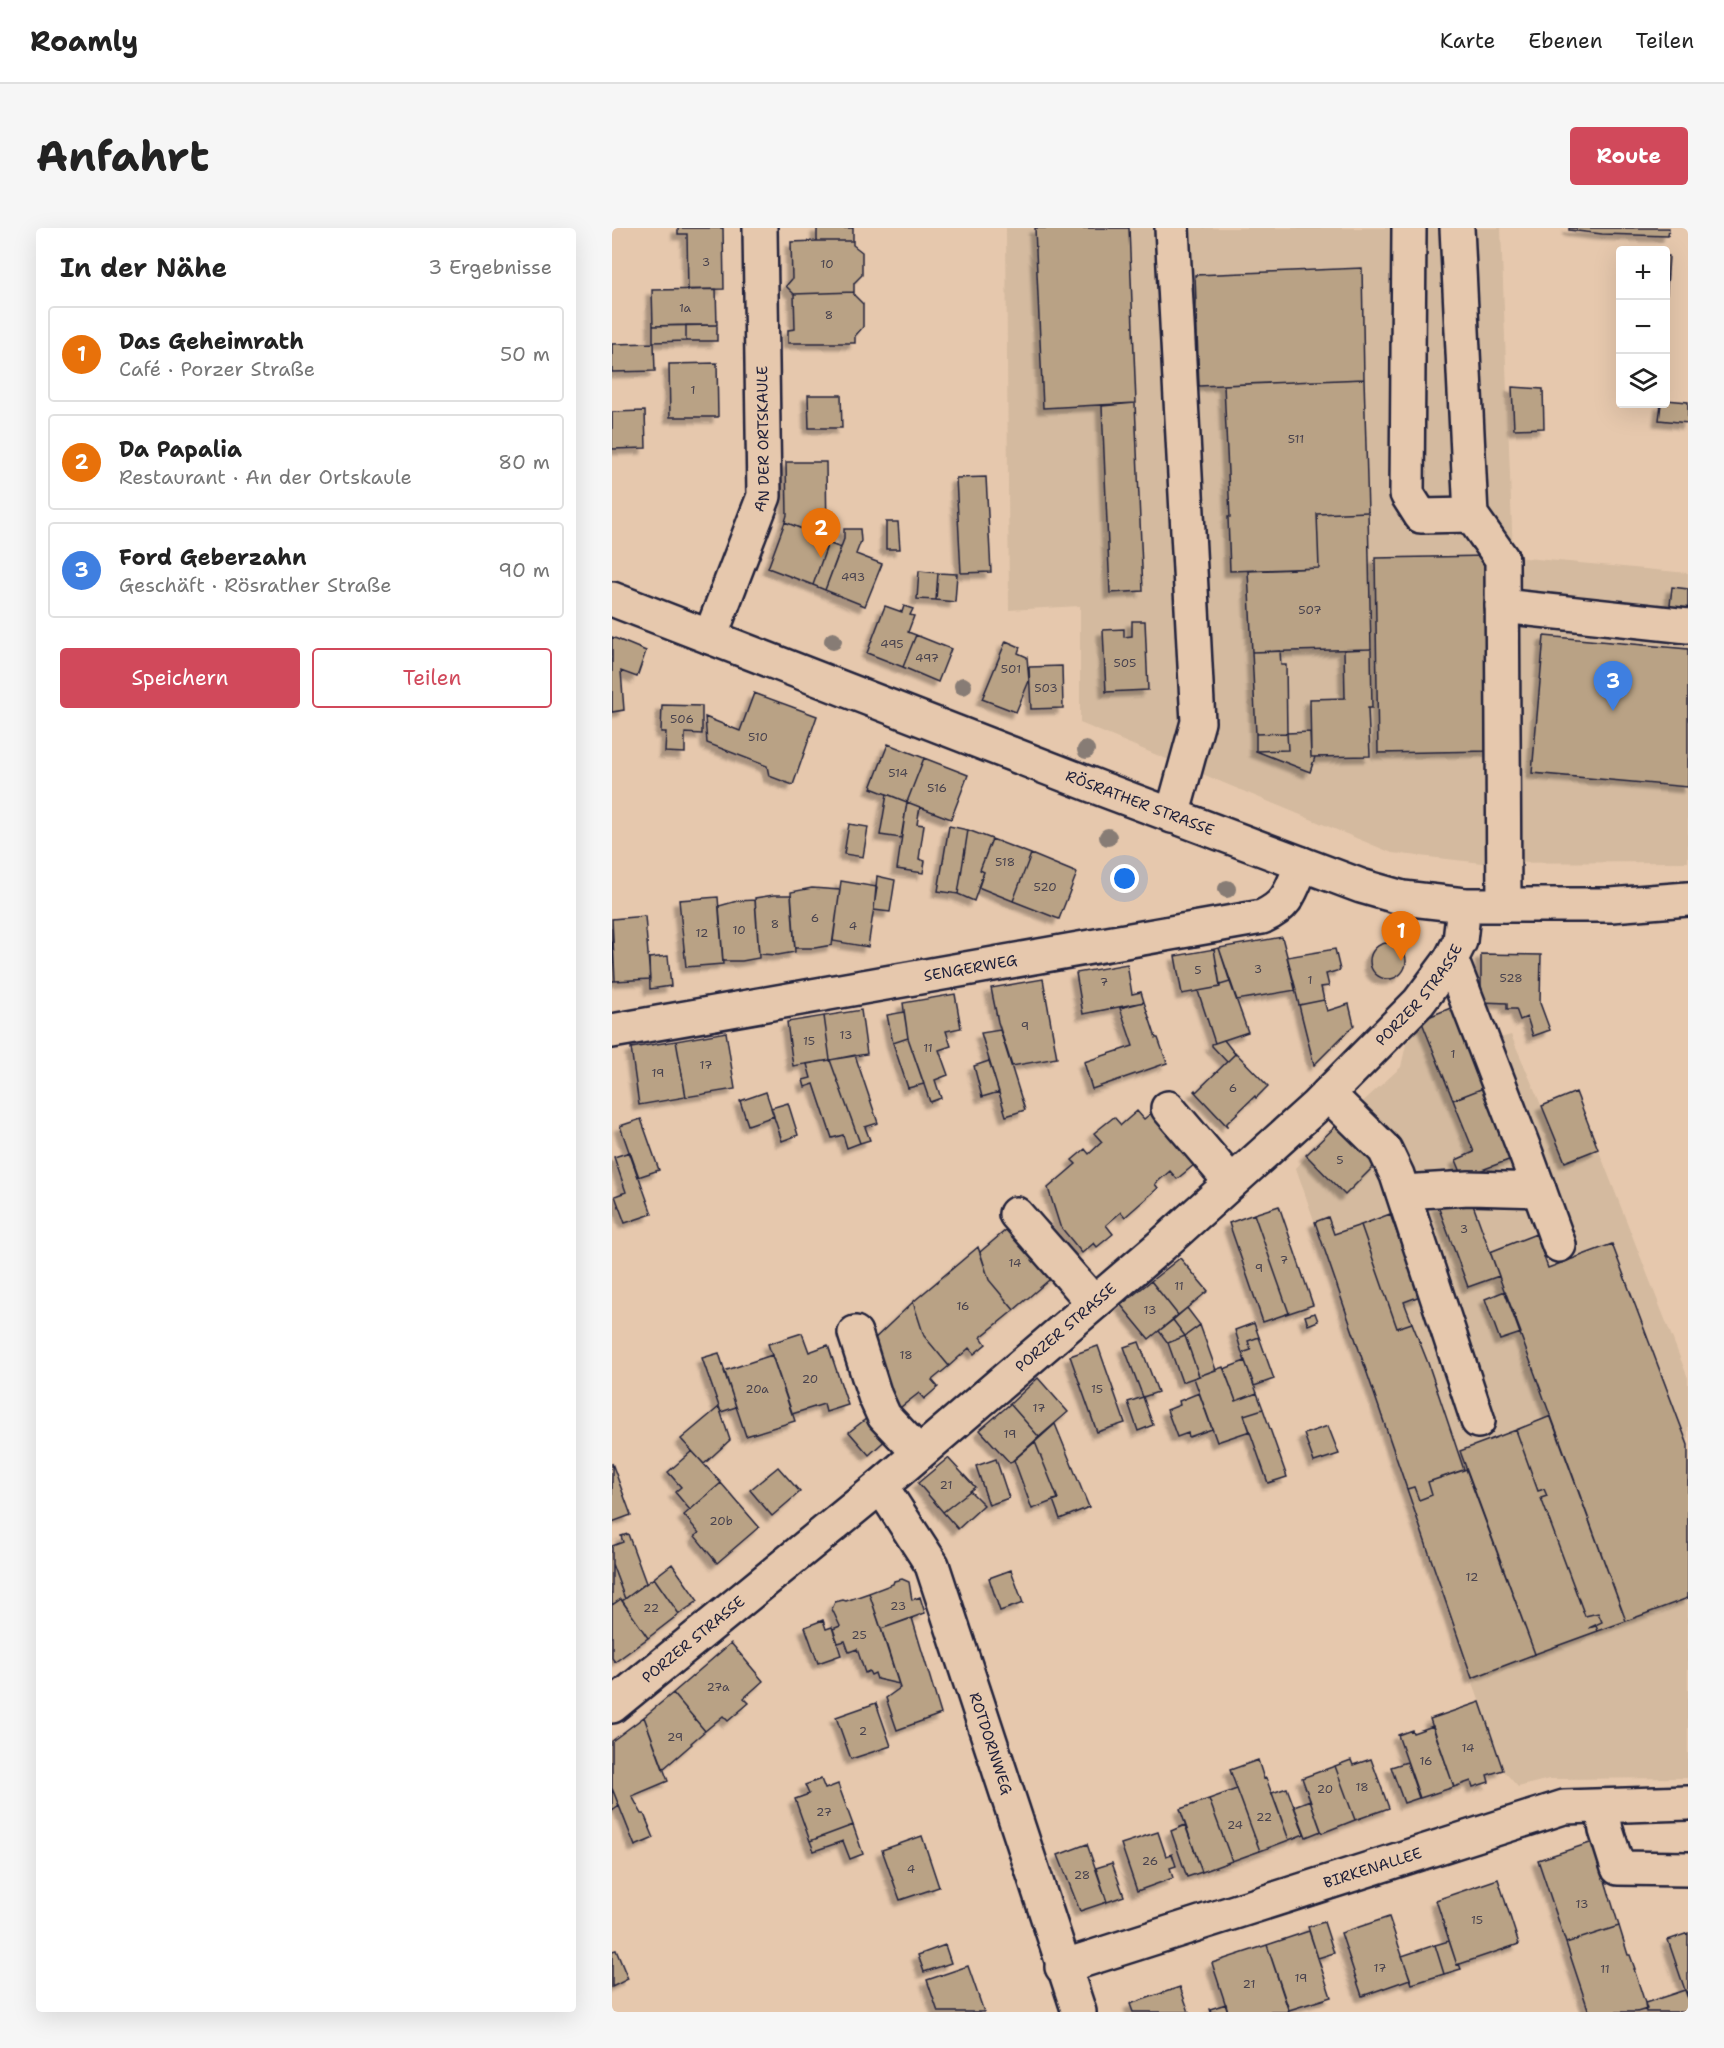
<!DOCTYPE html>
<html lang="de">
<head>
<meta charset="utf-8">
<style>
	:root { --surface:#fff; --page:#f6f6f6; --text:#222; --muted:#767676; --line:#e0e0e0; --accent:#d1495b }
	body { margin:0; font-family:"Shantell Sans",sans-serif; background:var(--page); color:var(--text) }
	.controls { position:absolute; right:18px; top:18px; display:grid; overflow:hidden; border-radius:6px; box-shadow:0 6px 24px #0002 }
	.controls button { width:54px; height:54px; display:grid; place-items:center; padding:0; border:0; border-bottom:2px solid var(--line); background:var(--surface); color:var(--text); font:30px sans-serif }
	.you { position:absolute; left:513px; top:651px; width:21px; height:21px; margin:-15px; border:4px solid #fff; border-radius:50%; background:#1a73e8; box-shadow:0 0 0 9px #1a73e833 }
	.badge { display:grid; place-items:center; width:39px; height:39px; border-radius:50%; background:var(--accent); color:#fff; font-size:20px; font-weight:700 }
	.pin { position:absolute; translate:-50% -50px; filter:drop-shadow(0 2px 3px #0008) }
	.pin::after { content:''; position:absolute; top:32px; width:21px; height:18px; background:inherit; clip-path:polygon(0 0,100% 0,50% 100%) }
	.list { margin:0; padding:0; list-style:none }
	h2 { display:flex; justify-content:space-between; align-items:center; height:78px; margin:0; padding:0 24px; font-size:26px }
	h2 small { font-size:20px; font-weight:400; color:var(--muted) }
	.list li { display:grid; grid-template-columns:39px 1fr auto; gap:18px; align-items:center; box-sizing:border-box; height:96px; margin:0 12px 12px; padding:0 12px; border:2px solid var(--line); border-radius:6px }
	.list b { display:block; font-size:22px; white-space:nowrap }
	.list p { margin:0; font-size:20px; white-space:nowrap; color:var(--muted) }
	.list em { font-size:20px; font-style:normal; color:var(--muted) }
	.actions { display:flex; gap:12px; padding:18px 24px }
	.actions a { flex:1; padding:14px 0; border:2px solid var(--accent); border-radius:6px; text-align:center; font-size:21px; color:var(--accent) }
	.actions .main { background:var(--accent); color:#fff }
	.icon { flex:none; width:33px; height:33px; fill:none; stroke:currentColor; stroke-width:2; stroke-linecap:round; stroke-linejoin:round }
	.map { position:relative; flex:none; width:1076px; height:1784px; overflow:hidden; border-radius:6px }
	header { display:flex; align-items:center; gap:36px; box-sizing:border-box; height:84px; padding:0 30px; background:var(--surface); border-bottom:2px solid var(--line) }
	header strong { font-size:28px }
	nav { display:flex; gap:33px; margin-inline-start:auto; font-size:21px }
	.intro { display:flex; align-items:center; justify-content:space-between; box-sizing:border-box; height:144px; padding:0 36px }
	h1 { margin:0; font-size:42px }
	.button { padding:15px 27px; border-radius:6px; background:var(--accent); color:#fff; font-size:21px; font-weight:700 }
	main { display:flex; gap:36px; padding:0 36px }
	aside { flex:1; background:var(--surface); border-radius:6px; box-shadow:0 6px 24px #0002 }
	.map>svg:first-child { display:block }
	.built { fill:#d4ba9f }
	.building { fill:#b9a285; stroke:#22223b; stroke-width:1.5; filter:url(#shadow) }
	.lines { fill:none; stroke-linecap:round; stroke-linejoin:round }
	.minor-casing { stroke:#22223b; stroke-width:38 }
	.major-casing { stroke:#22223b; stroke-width:38 }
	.minor { stroke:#e6c8ad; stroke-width:33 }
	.major { stroke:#e6c8ad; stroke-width:33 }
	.tree { fill:#877c75 }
	.labels { text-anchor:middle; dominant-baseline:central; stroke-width:4.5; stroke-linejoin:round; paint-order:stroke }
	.number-label { font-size:12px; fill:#48424e }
	.street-label { font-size:15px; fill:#22223b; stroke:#e6c8ad }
</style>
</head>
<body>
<header>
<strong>Roamly</strong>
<nav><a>Karte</a><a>Ebenen</a><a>Teilen</a></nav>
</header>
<div class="intro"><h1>Anfahrt</h1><a class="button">Route</a></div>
<main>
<aside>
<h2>In der Nähe<small>3 Ergebnisse</small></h2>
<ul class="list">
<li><span class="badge" style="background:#e8710a">1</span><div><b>Das Geheimrath</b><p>Café · Porzer Straße</p></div><em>50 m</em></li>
<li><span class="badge" style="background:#e8710a">2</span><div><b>Da Papalia</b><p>Restaurant · An der Ortskaule</p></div><em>80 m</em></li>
<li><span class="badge" style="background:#3f7fe0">3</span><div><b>Ford Geberzahn</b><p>Geschäft · Rösrather Straße</p></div><em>90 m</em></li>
</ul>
<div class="actions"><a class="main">Speichern</a><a>Teilen</a></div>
</aside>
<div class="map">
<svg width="1076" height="1784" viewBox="0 0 1076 1784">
	<defs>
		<filter id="shadow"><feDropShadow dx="-5.5" dy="5.5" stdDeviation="1.5" flood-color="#0004"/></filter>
	</defs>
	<rect width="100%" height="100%" fill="#e6c8ad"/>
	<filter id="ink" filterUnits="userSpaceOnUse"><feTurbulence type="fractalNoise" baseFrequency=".0167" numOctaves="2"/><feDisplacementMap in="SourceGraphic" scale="12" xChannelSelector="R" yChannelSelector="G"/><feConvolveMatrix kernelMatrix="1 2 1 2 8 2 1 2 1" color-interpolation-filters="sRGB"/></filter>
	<g filter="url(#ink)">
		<path class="built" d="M394,0H889L901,329L1076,345V634L871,635L780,625L468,495V378L397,382Z
			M841,779L885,811L899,807L944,912L978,900L1076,1150V1550L937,1551L906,1559L891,1542L684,940L724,898L789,839L794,816L809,792Z"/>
		<path class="building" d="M66,0H111L112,61L76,62L75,6H66Z
			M205,0H241V13H205Z
			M423,0H517L524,175L431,180Z
			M957,0H1057L1056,8L990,6L957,2Z
			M205,13H241V17L250,24V47L242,55V64L182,66L174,58L180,51L179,14Z
			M1054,28H1057L1054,76Z
			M750,40L752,151L587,158L583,47Z
			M104,61L105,97L41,98L40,62Z
			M242,64V67L251,76V99L243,108V115H176V102L183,101L182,66Z
			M74,97V113L41,114V98Z
			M74,97H105V113H74Z
			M42,115L43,143L0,144V116Z
			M105,135L106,189H58L57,136Z
			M752,151L756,284L705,286L707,340L618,343L616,289H618L612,157Z
			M900,159L931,161L932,200L902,201Z
			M196,167H229L230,200H197Z
			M1054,172L1076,174V195L1047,192L1049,176H1054Z
			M523,175L531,363L498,365L490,178Z
			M33,183L34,220L0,221V184Z
			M174,234H214L215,311L173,294L175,287Z
			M374,249L379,344L349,345L344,250Z
			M756,284L759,421L640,424L636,343L707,340L705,286Z
			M173,294L217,312L201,357L156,340Z
			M274,294H286L288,321H274Z
			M232,301H248L249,313L244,326L270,336L253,378L213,362L232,311Z
			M216,315L229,320L213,362L201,357Z
			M875,328L878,523L766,525L763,330Z
			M307,343L326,345L324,372L305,371Z
			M326,345L345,346L343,374L324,372Z
			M1060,359L1076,361V389L1057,387Z
			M273,378L290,384L292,378L301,381L298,387L302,388L296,404L304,407L291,439L255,425Z
			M520,393H533L536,462L494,464L491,402L512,401V409L520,408Z
			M304,407L339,421L326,454L291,439Z
			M932,408L1076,421V559L920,545Z
			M0,409L34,423L25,449L9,443L12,482L0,484Z
			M394,413L408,419L406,425L415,429L417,453L404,484L370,471Z
			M759,421L760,480H756L758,528L699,529L698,471L733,470L732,422Z
			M668,423L669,437H674L675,505L644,506L640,424Z
			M450,438L451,480L419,481L417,439Z
			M142,465L205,488L181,557L157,548L155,538L95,515L93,489L128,503Z
			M50,477L90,478V506L73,505V525L53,524L54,504H49Z
			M698,504L699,529H703L698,544L644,523L676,522L675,505Z
			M675,505L676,522L644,523V506Z
			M276,516L312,530L295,574L259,560Z
			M312,530L356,547L339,591L295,574Z
			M275,566L295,574L289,610L268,607Z
			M295,574L308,579L305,596L312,597L307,631L313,633L311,645L285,641Z
			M237,596L256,599L251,629L232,626Z
			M337,598L356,602L346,666L326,663Z
			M356,602L380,611L368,642L372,644L362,673L346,666Z
			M380,611L419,626L401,673L366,659L372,644L368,642Z
			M419,626L465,645L447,691L401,673Z
			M265,648L283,652L278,684L262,682Z
			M229,653L265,659L256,719L221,713Z
			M200,660L228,662L220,717L203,720H183L179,664Z
			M162,667H179L183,724L166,727L147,726L143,670Z
			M106,669L111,736L74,739L67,672Z
			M143,672L147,730L130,733H111L107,678L125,673Z
			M33,688L38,751L3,753L0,691Z
			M0,700L3,753H0Z
			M670,709L684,762L625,772L607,720Z
			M758 733a18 18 0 1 1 36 0a18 18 0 1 1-36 0Z
			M607,720L618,754L608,757L602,721Z
			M602,721L608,759L570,766L563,728Z
			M723,721L728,742L714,746L717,758L709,759L712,772L687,777L675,729Z
			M869,726L929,727L928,775L938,802L921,808L915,789L908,792L904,781H895V775L869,774Z
			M56,728L59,758L38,761L37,730Z
			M515,736L520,766L529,764L532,774L471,786L464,745Z
			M431,751L445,830L400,838L386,794L379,760Z
			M618,754L636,804L603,815L586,763L608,759V757Z
			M343,766L349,800L334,803L339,818L327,822L336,847L323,852L329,870L318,874L296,810L291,775Z
			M712,772L715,783L737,776L742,797L702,837L687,777Z
			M532,774L544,810H546L555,835L480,861L472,834L521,818L508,780Z
			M841,779L874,859L841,872L809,792Z
			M249,782L255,826L218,832L212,788Z
			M292,784L296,810L281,815L275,787Z
			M212,788L218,832L181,838L175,794Z
			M388,802L413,882L394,888L369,805Z
			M114,804L123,861L74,869L64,813Z
			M296,810L312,856L296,860L281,815Z
			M612,812L623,826L615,834L600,818V816Z
			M64,813L74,869L27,877L19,820Z
			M622,823L656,858L644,870L643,868L615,895V898L582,863L583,862L584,864L623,826Z
			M243,827L266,895L253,899L258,912L248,915L218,832Z
			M218,832L248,915L235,920L231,907L220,910L202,856L193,859L191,852L199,850L195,836Z
			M377,833L387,864L370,869L362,838Z
			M874,859L902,930L851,949L844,932L862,924L841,872Z
			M154,864L162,888L136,897L128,873Z
			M964,864L986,921L953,934L930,878Z
			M176,875L186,907L170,913L159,880Z
			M546,880L586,927L578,933L582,937L565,951L558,943L543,956L546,960L513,989L509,984L494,997L501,1006L485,1019L482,1015L470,1025L448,998L436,960L464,936L460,932L473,921L477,926L490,914L482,905L502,889L509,897L525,883L532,891Z
			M29,891L47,942L26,949L8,898Z
			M724,898L763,937L733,967L694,927Z
			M18,924L40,986L13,995L3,968L14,964L2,929Z
			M857,966L887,1048L856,1059L826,978Z
			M667,978L701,1077L677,1085L642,986Z
			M642,986L677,1085L651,1094L617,995Z
			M778,986L808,1068L792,1074L800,1095L785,1100L749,997Z
			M716,989L722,1006L749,997L785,1100L800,1095L816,1135L852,1242L816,1254L820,1267L807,1272L802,1259L795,1261L703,994Z
			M401,996L444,1046L402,1082L377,1052L368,1024Z
			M924,1006L936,1040L1000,1016L1076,1217V1370L1014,1393L878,1024Z
			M366,1019L377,1052L402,1082L369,1109L374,1116L362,1126L357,1120L337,1138L312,1108L301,1074Z
			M568,1030L596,1063L566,1087L539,1053Z
			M539,1053L566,1087L537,1111L509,1077Z
			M893,1063L909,1105L888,1112L873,1071Z
			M301,1074L312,1108L337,1138L320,1152L326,1159L312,1171L307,1165L285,1182L257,1116Z
			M575,1080L588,1097L573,1108L561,1092Z
			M703,1085L706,1093L696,1097L693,1088Z
			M561,1092L573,1108L556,1115L547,1103Z
			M642,1095L647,1109L636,1113L639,1122L630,1125L623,1102Z
			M588,1097L604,1142L587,1148L573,1108Z
			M190,1105L197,1124L216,1117L236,1177L214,1184L212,1176L180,1186L156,1116Z
			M573,1108L587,1148L570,1154L556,1115Z
			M647,1109L662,1151L642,1158L630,1125L639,1122L636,1113Z
			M527,1114L546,1164L531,1169L512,1119Z
			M486,1118L513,1195L485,1204L458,1128Z
			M107,1125L124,1179L109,1184L90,1130Z
			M160,1127L183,1193L134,1208L112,1143Z
			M633,1133L645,1165L624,1173L612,1141Z
			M611,1139L624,1173L645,1165L651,1181L632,1187L638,1203L605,1214L582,1150Z
			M426,1150L456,1184L427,1209L398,1176Z
			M587,1165L600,1201L577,1209L576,1205L565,1209L555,1182L568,1177L567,1173Z
			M531,1169L541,1197L526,1203L516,1174Z
			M398,1176L427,1209L398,1235L368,1202Z
			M107,1179L118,1212L92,1236L69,1211Z
			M651,1181L675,1249L656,1255L632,1187Z
			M259,1187L279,1207L257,1227L237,1204Z
			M939,1188L1014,1393L986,1403L984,1398L977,1400L990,1394L986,1385L973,1388L929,1270L935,1268L932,1261L926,1263L904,1202Z
			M443,1196L477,1279L448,1291L441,1272L446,1271L423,1214Z
			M716,1198L727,1226L702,1234L692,1206Z
			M904,1202L926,1263L932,1261L935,1268L929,1270L973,1388L986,1385L990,1394L977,1400L984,1398L986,1403L923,1426L848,1223Z
			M423,1214L446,1271L420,1281L402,1232Z
			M80,1223L109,1255L78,1282L63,1264L69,1259L56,1244Z
			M336,1230L363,1259L331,1284L306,1255Z
			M384,1231L397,1270L377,1277L364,1238Z
			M0,1235L19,1287L0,1294Z
			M166,1239L188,1264L160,1288L138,1262Z
			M854,1241L923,1426L860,1450L795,1261L802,1259L807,1272L820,1267L816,1254Z
			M109,1255L147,1299L105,1335L83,1308L87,1305L72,1287Z
			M358,1263L372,1277L346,1301L331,1284Z
			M16,1306L34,1355L13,1371L0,1336V1318L11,1314L9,1308Z
			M0,1336L13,1371L10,1373L9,1371L0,1377Z
			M60,1336L86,1373L67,1386L42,1350Z
			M399,1342L411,1375L388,1383L377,1350Z
			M42,1350L67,1386L36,1410L10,1373Z
			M290,1351L297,1354L300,1372L308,1369L313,1385L269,1401L257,1365L281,1356L282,1353Z
			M257,1365L274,1415L287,1456L265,1451L263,1445L259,1447L257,1443L253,1445L245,1421L237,1424L233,1413L226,1415L221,1401L228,1398L220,1381L223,1374L231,1372L234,1373Z
			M9,1371L36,1410L3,1434L0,1430V1377Z
			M300,1390L329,1486L285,1502L274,1470L288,1460L269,1401Z
			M211,1392L214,1401L220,1399L229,1427L206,1435L193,1399Z
			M119,1415L151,1453L132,1470L137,1475L116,1493L111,1488L93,1503L61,1465Z
			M61,1465L93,1503L79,1515L80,1516L51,1541L32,1489Z
			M868,1474L891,1542L875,1547L877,1554L861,1559L859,1553L842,1559L818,1491Z
			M264,1475L279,1518L239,1531L224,1489Z
			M32,1489L56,1553L20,1568L30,1586H32L42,1610L23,1618L0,1560V1513Z
			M821,1498L842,1559L808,1570L786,1507L800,1502L801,1505Z
			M759,1531L777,1580L743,1592L723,1538L739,1532L741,1537Z
			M646,1532L652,1551L654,1550L677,1612L648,1623L618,1542Z
			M795,1534L807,1570L792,1575L779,1539Z
			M723,1538L743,1592L710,1605L690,1550Z
			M209,1551L213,1561L226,1556L241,1597L198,1613L183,1571L197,1566L193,1557Z
			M0,1560L7,1578L0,1583Z
			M675,1560L692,1606L677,1612L660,1565Z
			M625,1561L648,1623L620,1633L597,1571Z
			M597,1571L620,1633L590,1644L568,1581Z
			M698,1572L709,1603L694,1609L682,1578Z
			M241,1597L251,1626L238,1631L231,1613L202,1623L198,1613Z
			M573,1597L590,1644L575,1649L559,1603Z
			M546,1604L554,1628L560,1626L564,1638L558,1640L561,1650L525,1663L509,1616Z
			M310,1608L327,1659L288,1672L270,1622Z
			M981,1614L1007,1698L954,1715L926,1632Z
			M475,1616L495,1674L468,1683L446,1627Z
			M500,1635L512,1668L495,1674L484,1640Z
			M886,1651L907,1716L845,1737L824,1672Z
			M777,1689L798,1751L750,1768L729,1705Z
			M712,1694L722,1725L706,1730L696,1699Z
			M1007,1698L1016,1727H1018L1023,1741H1022L1035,1781L1025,1784H977L954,1715Z
			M697,1703L719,1769L677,1782L655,1717Z
			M1076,1705V1767L1075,1768L1056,1712Z
			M837,1713L845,1737L847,1736L849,1741L832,1746L823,1717Z
			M333,1717L339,1735L312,1744L306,1727Z
			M655,1717L677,1784H616L600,1735Z
			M823,1717L832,1746L800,1756L790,1728Z
			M4,1722L16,1751L0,1759V1723Z
			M356,1738L372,1784H326L315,1752Z
			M568,1759L577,1784H521L518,1776Z
			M1073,1762L1076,1767V1784H1034L1033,1775Z
			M614,1776L616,1784H599L598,1781Z"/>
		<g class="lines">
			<defs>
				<g id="minor">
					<path d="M560,0L586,494L560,588"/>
					<path d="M797,0L795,266L809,288L859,287"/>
					<path d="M845,0L859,287L890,331L892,677"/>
					<path d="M890,378L1076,398"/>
					<path id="s1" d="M98,409L152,268L148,0"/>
					<path d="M839,731L914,926L947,1017"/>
					<path id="s2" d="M0,803L650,689C677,677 679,662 690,636"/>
					<path d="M716,866L773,922L785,947L866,1193"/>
					<path d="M556,880L619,954"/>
					<path d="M791,964L857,960L927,962"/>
					<path d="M404,986L482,1075"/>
					<path d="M243,1105L263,1168L272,1188L307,1225"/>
					<path id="s3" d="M269,1258L320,1337L467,1784"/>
					<path id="s4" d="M0,1478L269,1258L550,1017L703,879L807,774L839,731L848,713L852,677"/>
					<path d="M990,1578L994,1602L1006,1640L1076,1641"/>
					<path id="s5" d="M450,1739L952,1579L1076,1575"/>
				</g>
				<g id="major">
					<path id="s6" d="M0,371L490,561L749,658L791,670L852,677H999L1076,671"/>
				</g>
			</defs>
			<use href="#minor" class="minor-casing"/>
			<use href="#major" class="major-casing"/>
			<use href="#minor" class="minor"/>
			<use href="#major" class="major"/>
		</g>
		<g class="tree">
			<circle cx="221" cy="413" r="9"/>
			<circle cx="351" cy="458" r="9"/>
			<circle cx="474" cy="522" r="9"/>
			<circle cx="496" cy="609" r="9"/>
			<circle cx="615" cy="661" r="9"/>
		</g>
	</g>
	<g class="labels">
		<g class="number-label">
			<text x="94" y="34">3</text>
			<text x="215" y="36">10</text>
			<text x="73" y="80">1a</text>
			<text x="217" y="87">8</text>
			<text x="81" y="162">1</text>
			<text x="684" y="211">511</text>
			<text x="241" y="349">493</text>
			<text x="698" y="382">507</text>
			<text x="280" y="416">495</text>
			<text x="315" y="430">497</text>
			<text x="513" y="435">505</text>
			<text x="399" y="441">501</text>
			<text x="434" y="460">503</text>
			<text x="70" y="491">506</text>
			<text x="146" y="509">510</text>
			<text x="286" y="545">514</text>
			<text x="325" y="560">516</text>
			<text x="393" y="634">518</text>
			<text x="433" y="659">520</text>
			<text x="203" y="690">6</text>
			<text x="163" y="696">8</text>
			<text x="241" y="698">4</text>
			<text x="127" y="702">10</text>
			<text x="90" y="705">12</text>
			<text x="646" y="741">3</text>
			<text x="586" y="742">5</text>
			<text x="899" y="750">528</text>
			<text x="698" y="752">1</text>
			<text x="492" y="754">7</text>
			<text x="413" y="798">9</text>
			<text x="234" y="807">13</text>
			<text x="197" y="813">15</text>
			<text x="316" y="820">11</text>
			<text x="841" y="826">1</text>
			<text x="94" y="837">17</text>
			<text x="46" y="845">19</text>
			<text x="621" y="860">6</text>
			<text x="728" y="932">5</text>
			<text x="852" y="1001">3</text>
			<text x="672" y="1032">7</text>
			<text x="403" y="1035">14</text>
			<text x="647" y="1040">9</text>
			<text x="567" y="1058">11</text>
			<text x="351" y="1078">16</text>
			<text x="538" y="1082">13</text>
			<text x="294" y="1127">18</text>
			<text x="198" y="1151">20</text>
			<text x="145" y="1161">20a</text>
			<text x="485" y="1161">15</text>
			<text x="427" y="1180">17</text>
			<text x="398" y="1206">19</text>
			<text x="334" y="1257">21</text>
			<text x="109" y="1293">20b</text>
			<text x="860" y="1349">12</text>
			<text x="286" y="1378">23</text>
			<text x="39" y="1380">22</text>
			<text x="247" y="1407">25</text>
			<text x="106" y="1459">27a</text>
			<text x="251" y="1503">2</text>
			<text x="63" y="1509">29</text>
			<text x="856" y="1520">14</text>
			<text x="814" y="1533">16</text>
			<text x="750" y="1559">18</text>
			<text x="713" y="1561">20</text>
			<text x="212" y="1584">27</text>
			<text x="652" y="1589">22</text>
			<text x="623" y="1597">24</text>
			<text x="538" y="1633">26</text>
			<text x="299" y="1641">4</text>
			<text x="470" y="1647">28</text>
			<text x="970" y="1676">13</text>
			<text x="865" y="1692">15</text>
			<text x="768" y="1740">17</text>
			<text x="993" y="1741">11</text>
			<text x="689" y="1750">19</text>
			<text x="637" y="1756">21</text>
		</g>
		<g class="street-label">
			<text stroke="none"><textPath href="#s1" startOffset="208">AN DER ORTSKAULE</textPath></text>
			<text stroke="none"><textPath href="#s6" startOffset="566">RÖSRATHER STRASSE</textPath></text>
			<text stroke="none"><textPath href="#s2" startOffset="364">SENGERWEG</textPath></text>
			<text stroke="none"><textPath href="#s4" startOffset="1077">PORZER STRASSE</textPath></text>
			<text stroke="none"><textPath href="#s4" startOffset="591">PORZER STRASSE</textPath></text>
			<text stroke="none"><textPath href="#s4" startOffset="105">PORZER STRASSE</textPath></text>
			<text stroke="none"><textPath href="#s3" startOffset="282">ROTDORNWEG</textPath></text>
			<text stroke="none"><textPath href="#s5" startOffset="326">BIRKENALLEE</textPath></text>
		</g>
	</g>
</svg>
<div class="controls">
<button>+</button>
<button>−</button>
<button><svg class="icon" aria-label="layers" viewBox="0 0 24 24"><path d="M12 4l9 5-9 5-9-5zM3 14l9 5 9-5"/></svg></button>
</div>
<div class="you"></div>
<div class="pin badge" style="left:789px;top:733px;background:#e8710a">1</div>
<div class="pin badge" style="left:209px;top:330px;background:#e8710a">2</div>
<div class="pin badge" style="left:1001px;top:483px;background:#3f7fe0">3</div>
</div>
</main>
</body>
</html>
